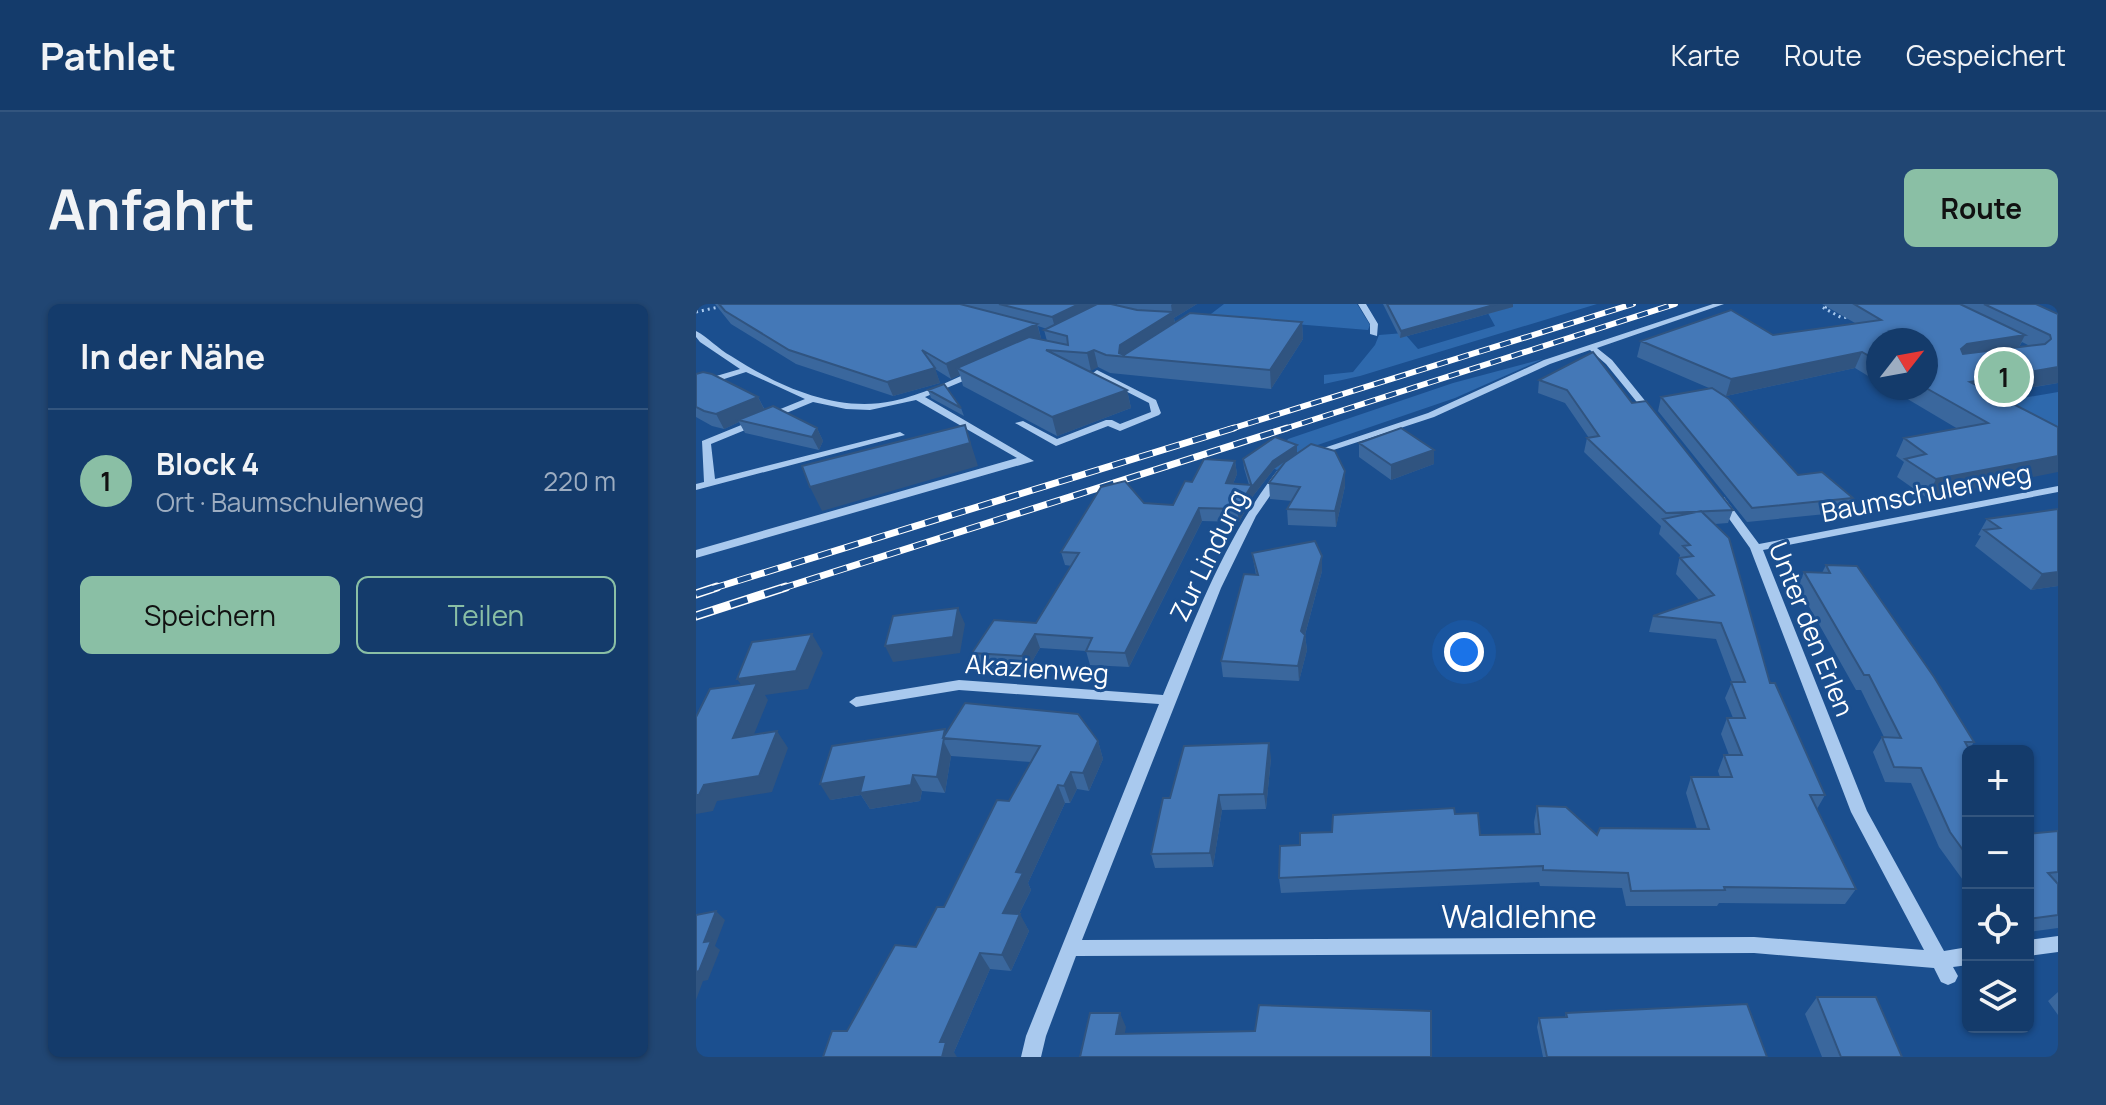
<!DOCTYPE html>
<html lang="de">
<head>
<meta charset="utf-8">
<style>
	:root { --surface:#143b6b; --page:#214673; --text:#f1f3f6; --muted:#9dadc1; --line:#33557e; --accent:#8abfa5 }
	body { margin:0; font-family:Manrope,sans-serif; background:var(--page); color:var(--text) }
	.controls { position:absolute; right:24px; bottom:24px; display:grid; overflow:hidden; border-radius:12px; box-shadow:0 2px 6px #0004 }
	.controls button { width:72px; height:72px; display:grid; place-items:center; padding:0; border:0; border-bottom:2px solid var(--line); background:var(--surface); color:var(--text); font:40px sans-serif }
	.compass { position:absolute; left:1170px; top:24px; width:72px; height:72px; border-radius:50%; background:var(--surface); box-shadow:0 2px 6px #0004; rotate:59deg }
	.you { position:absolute; left:768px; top:348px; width:28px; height:28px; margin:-20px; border:6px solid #fff; border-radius:50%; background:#1a73e8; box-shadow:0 0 0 12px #1a73e833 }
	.badge { display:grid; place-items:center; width:52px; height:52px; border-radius:50%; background:var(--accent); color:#111; font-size:26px; font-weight:700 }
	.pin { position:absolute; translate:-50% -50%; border:4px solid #fff; box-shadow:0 2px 8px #0006 }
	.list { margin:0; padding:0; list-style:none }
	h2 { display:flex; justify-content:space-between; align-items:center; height:104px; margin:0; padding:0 32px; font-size:34px }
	h2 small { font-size:26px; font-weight:400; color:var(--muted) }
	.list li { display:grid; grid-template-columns:52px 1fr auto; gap:24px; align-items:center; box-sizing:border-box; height:144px; padding:0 32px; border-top:2px solid var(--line) }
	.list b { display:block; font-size:30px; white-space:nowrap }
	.list p { margin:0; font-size:26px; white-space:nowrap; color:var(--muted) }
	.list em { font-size:26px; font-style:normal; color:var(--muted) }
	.actions { display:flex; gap:16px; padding:24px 32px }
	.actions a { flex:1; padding:18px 0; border:2px solid var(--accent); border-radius:12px; text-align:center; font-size:28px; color:var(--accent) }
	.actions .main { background:var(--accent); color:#111 }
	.icon { flex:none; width:44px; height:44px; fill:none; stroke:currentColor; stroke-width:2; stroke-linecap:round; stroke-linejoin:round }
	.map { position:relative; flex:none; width:1362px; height:753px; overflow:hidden; border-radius:12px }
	header { display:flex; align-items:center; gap:48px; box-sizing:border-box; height:112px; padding:0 40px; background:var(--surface); border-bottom:2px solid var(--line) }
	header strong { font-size:38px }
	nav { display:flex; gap:44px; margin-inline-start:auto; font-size:28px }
	.intro { display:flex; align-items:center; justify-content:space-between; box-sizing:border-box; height:192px; padding:0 48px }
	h1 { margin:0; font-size:56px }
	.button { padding:20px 36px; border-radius:12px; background:var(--accent); color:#111; font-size:28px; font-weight:700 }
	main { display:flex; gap:48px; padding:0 48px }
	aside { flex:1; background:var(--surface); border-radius:12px; box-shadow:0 2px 6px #0004 }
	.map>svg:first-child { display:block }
	.green { fill:#2e69ad }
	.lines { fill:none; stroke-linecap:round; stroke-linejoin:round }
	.path { stroke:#a9c9ee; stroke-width:3; stroke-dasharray:2 4; stroke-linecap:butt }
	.minor { fill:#a9c9ee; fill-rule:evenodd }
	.rail-far2-casing { stroke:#fff; stroke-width:6 }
	.rail-far1-casing { stroke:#fff; stroke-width:7 }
	.rail-casing { stroke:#fff; stroke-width:9 }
	.rail-far2 { stroke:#1b4f8f; stroke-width:4; stroke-dasharray:11; stroke-linecap:butt }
	.rail-far1 { stroke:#1b4f8f; stroke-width:5; stroke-dasharray:14; stroke-linecap:butt }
	.rail { stroke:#1b4f8f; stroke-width:6; stroke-dasharray:18; stroke-linecap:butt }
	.wall { fill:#3a679d; fill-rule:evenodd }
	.shaded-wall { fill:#305480 }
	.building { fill:#4478b7; stroke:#305480; stroke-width:2 }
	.labels { text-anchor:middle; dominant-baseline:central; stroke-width:6; stroke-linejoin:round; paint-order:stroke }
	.street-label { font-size:26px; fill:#fff; stroke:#1b4f8f }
	.near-street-label { font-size:32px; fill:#fff; stroke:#1b4f8f }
</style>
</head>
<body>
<header>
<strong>Pathlet</strong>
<nav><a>Karte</a><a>Route</a><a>Gespeichert</a></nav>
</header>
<div class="intro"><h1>Anfahrt</h1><a class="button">Route</a></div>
<main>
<aside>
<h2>In der Nähe<small></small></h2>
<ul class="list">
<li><span class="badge">1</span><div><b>Block 4</b><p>Ort · Baumschulenweg</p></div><em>220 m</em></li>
</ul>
<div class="actions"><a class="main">Speichern</a><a>Teilen</a></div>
</aside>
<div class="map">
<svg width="1362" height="753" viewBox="0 0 1362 753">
	<rect width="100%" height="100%" fill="#1b4f8f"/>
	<path class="green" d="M528,0H661L674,21L672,26L511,13Z
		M787,0H901L664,72L628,80V71L657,68L679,41L683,31L708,29L722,45L799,22Z
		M847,55L759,94L604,147L581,166L575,163L592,135L757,79Z
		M1362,88V146L1303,98Z"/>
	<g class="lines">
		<path class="path" d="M1131,3H1126L1146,14L1152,13
			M0,8L36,0"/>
		<path class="minor" d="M662,0H670L682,20L681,32L674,30V20Z
			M1017,0H1028L901,44L916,56L959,109V113H953L910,60L894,46L854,60L738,113L616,153L607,151L732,109L848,56Z
			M0,27C12,33 22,45 35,52C82,82 140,109 197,97C225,91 252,78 278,66H284V70L229,93L338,157L0,254V246L321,154L220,96L174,106L150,105L117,98L15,140L19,175L204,128L209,131L0,186V180L8,178L6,137L109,95L50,68L0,84V78L44,65L4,38L0,33Z
			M401,66L460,96L465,109L463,111L424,127L412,122L360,142L319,119L327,117L361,135L410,116H416L424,120L455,108L453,99L398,71L397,69Z
			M585,166L590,169L560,212L525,284L386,636L1058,633L1228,646L1155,508L1054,244L1019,195L1020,193H1028L1063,240L1362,182V188L1067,246L1171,507L1248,647L1272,643V661L1257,663L1262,672L1259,678L1252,681L1245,678L1238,664L1058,649L380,652L350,732L345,753H325L330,732L463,400L263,386L160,403L153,398L160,393L263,376L467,391C500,313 529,234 581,167Z
			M1362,632V648L1332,652V636Z"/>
		<defs>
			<path id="rail-far2" d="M531,126L937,0
				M585,126L979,0"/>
			<path id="rail-far1" d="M15,285L538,124
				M84,285L591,124"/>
			<path id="rail" d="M0,290L21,283
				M0,312L90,283"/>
		</defs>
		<use href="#rail-far2" class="rail-far2-casing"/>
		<use href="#rail-far1" class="rail-far1-casing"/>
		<use href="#rail" class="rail-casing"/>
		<use href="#rail-far2" class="rail-far2"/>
		<use href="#rail-far1" class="rail-far1"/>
		<use href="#rail" class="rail"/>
	</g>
	<path class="wall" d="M19,0H415L421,1V0H501L478,14L479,19L606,18L607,35L575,85L414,69L402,63L393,67L431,86L435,104L361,132L267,82L264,71L255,75L239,65L244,79L197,92L100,60L35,20ZM342,22L351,25L348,26L351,37L342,35L345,34Z
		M687,0H817V3L704,34Z
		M1126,0H1340L1362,10V79L1297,90L1362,123L1231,194L1201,173L1208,158L1200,152L1208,134L1262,125L1193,84H1230L1182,36V78L1159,64L1030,92L1023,89L1102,171L1157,194L1150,208L1051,218L962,107L965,93L1013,84L941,53L945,37L1077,31L1159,19ZM1326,38L1334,42L1323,43Z
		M0,69L62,93L69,106L121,124L127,137L123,146L49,129L43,118L28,125L16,122L0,113Z
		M843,76L936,99L1037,206L1032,219L1019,220L1074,379L1129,491L1121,505L1160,585L1149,600L1023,599L1021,602H930L926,584L844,582L843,578L585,589L583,574L604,541L636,528L759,510L784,531H839L838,518L841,502L901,531L1001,525L990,489L995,473H1024L1022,467L1028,451H1033L1025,430L1031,414H1037L1029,394L1036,378L1020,335L953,328L957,312L1003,296L980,270L984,251L963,230L965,222L888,148L891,134H893L869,99L842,89Z
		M232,86L265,104L268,112L235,94Z
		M663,139L738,146V160L695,176L663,153Z
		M601,141V149L649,182L640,223L592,221L591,205L596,197L574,195L573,179L589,158L578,165L557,192L543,218L506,217L433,363L394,361L390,347L344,344L331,366L282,363L276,349L340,319L376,262L369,261L365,248L448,199L477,201L496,178L539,157L541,170L537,180L553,181L548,164L547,155Z
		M1362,205V282L1335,286L1279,242L1285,232L1282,231L1291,215Z
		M556,249L626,267L609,331L611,346L603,377L527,373L525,357L560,271Z
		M1130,261L1278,438L1272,447V583L1243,543L1215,479L1189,478L1177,448L1186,433H1188L1165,386H1160L1102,283L1108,268L1126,269Z
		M251,428L402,437L407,455L393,487L381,485L374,499H369L332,579L335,586L323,610L333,627L315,667L294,665L258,748L151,727L220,643L248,603L313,497L335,458L255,452L249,489L226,487L224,497L174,505L165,491L134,496Z
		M575,454L570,505L526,506L517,563L459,564L455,550L474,494Z
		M1362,527V624L1332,628V530Z
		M1362,688V711L1352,697Z
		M1121,693L1206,753H1126L1109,710Z
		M870,709L1071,753H847L841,723L843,714L869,713Z"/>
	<path class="shaded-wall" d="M383,0H412L360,27L356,13Z
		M476,0H501L478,14L479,25L435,54L423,49L424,41L476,8L475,1Z
		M801,0H817V3L704,34L705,27Z
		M606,18L607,35L575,85L574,66Z
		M341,20L345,34L270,68L261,64L264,71L255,75L250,60Z
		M1329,31L1321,47L1257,61L1265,45L1271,40Z
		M398,46L402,63L395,67L391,49Z
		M1166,48L1159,64L1030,92L1035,75Z
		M1362,63V79L1266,95L1274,78Z
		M239,64L244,79L197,92L191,78Z
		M431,86L435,104L361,132L356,113Z
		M62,93L69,107L42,116L43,118L28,125L20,110Z
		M269,121L282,162L126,207L114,183Z
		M121,124L127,137L123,146L116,133Z
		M601,141V149L578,165L557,192L543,218L541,205L556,181L577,157Z
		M738,146V160L695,176V161Z
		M1362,152V168L1231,194L1240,175Z
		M539,157L541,170L532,192L530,179Z
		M649,167V182L640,223L639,207Z
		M503,204L506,217L433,363L429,349Z
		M626,252V267L606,342L605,327Z
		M1362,268V282L1335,286L1346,270Z
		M262,304L269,320L264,349L197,358L189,342Z
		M116,330L127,349L112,385L69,391L72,396L50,450L37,434L54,393L41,375Z
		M339,330L344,344L331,366L326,352Z
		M609,331L611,346L603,377L602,362Z
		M81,427L92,444L76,488L21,497L17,507L0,510V491L8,481Z
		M247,436L255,452L249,489L241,473Z
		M402,437L407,455L393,487L387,469Z
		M573,439L575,454L570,505L568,490Z
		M375,468L381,485L374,499L368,482Z
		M217,471L226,487L224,497L174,505L165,491L134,496L124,480L168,473Z
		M362,481L369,499L332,579L335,586L315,626L307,609L320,568Z
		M523,491L526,506L517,563L514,549Z
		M20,607L29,616L19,642L24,646L12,676L7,677L0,696V668L8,638Z
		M324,610L333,627L315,667L306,651Z
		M284,649L294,665L258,748L261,753H246L244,738Z
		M424,709L430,723L426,744L420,730Z"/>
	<path class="building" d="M23,0H264L341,20L250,60L226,46L239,64L191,78L93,46L29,7Z
		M303,0H383L356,13Z
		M401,0H415L441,6L477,8L424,41L423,49L428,51L494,9L606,18L574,66L410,51L398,46L391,49L350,46L431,86L356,113L261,64L333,33L372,41L371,32L348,26Z
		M691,0H801L705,27Z
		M1158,0H1264L1329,31L1271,40L1265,45L1267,50L1349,40L1355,35L1354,31L1288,0H1340L1362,10V63L1274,78L1362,123V152L1240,175L1209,155L1230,150L1208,134L1292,119L1230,84V36H1182V57L1166,48L1035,75L945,37L1035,6L1077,31L1185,16Z
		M897,48L936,99L950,97L1037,206L970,209L891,134L903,132L871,86L843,76Z
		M7,68L16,70L62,93L20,110L8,107L0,103V70Z
		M248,80L265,104L232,86Z
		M1016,84L1033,95L1102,171L1126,168L1157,194L1056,204L965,93Z
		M77,102L121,124L116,133L42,116Z
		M269,121L274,139L114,183L106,162Z
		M705,124L738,146L695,161L663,139Z
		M579,133L601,141L577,157L556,183L547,155Z
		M615,140L639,147L649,167L639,207L591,205L604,183L573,179L589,158Z
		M508,155L539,157L530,179L556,181L541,205L503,204L429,349L390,347L396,334L339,330L326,352L276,349L298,316L340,319L383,249L365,248L405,183L429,177L448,199L477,201L489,177L496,178Z
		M1362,205V268L1346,270L1288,226L1304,224L1291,215Z
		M1005,207L1033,234L1074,379H1079L1129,491H1114L1160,585L1028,583L1029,586L935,587L932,569L847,566V562L583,574L584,542L604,541V529L636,528L637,511L758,504L759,510L782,509L784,531L844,530L841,502L870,503L901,531L904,524L1013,525L995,473H1036L1028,451H1046L1031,414H1049L1035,378H1049L1025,319L957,312L1018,291L984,254L997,252L987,242L994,241L967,215Z
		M619,237L626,252L605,327L609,331L602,362L525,357L548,270L562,271L556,249Z
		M1130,261L1161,262L1238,373L1278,438H1269L1274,447H1272V468H1271L1272,470V553L1254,528L1225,464L1198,463L1186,433L1205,434L1173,371H1168L1108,268L1134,269Z
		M262,304L257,333L189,342L197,312Z
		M116,330L100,367L41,375L56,338Z
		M61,379L37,434L81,427L63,472L8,481L3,491H0V413L14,385Z
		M269,399L382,410L402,437L387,469L375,468L368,482L362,481L320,568L327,569L307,609L324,610L306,651L284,649L244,738H250L246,753H127L136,727H151L199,641L220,643L241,603H248L301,496L313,497L344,442L247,434Z
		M249,425L247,434H248L241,473L217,471L215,481L164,489L168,473L124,480L136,442Z
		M573,439L568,490L523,491L514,549L455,550L467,494H474L488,442Z
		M1362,527V568L1352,569L1362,580V611L1332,615V530Z
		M20,607L8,638L15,637L3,667L0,668V611Z
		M1121,693H1180L1206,753H1145Z
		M1051,700L1071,753H851L843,714L871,713L870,709Z
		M563,701L735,707V753H384L394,709H424L420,730L559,727Z"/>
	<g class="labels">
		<g class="street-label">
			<text transform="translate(1230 188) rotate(-11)">Baumschulenweg</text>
			<text transform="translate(512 251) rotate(-64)">Zur Lindung</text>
			<text transform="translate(1116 325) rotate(68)">Unter den Erlen</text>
			<text transform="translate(341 364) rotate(4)">Akazienweg</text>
		</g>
		<g class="near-street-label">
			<text x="823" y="612">Waldlehne</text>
		</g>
	</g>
</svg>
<div class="controls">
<button>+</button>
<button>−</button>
<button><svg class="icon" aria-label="locate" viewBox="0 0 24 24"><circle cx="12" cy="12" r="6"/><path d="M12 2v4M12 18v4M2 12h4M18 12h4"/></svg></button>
<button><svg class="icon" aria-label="layers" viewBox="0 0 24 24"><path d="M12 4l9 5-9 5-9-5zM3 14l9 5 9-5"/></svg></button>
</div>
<svg class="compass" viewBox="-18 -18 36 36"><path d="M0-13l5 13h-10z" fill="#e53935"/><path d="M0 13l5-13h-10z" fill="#9dadc1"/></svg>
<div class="you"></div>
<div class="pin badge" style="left:1308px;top:73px">1</div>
</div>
</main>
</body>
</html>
